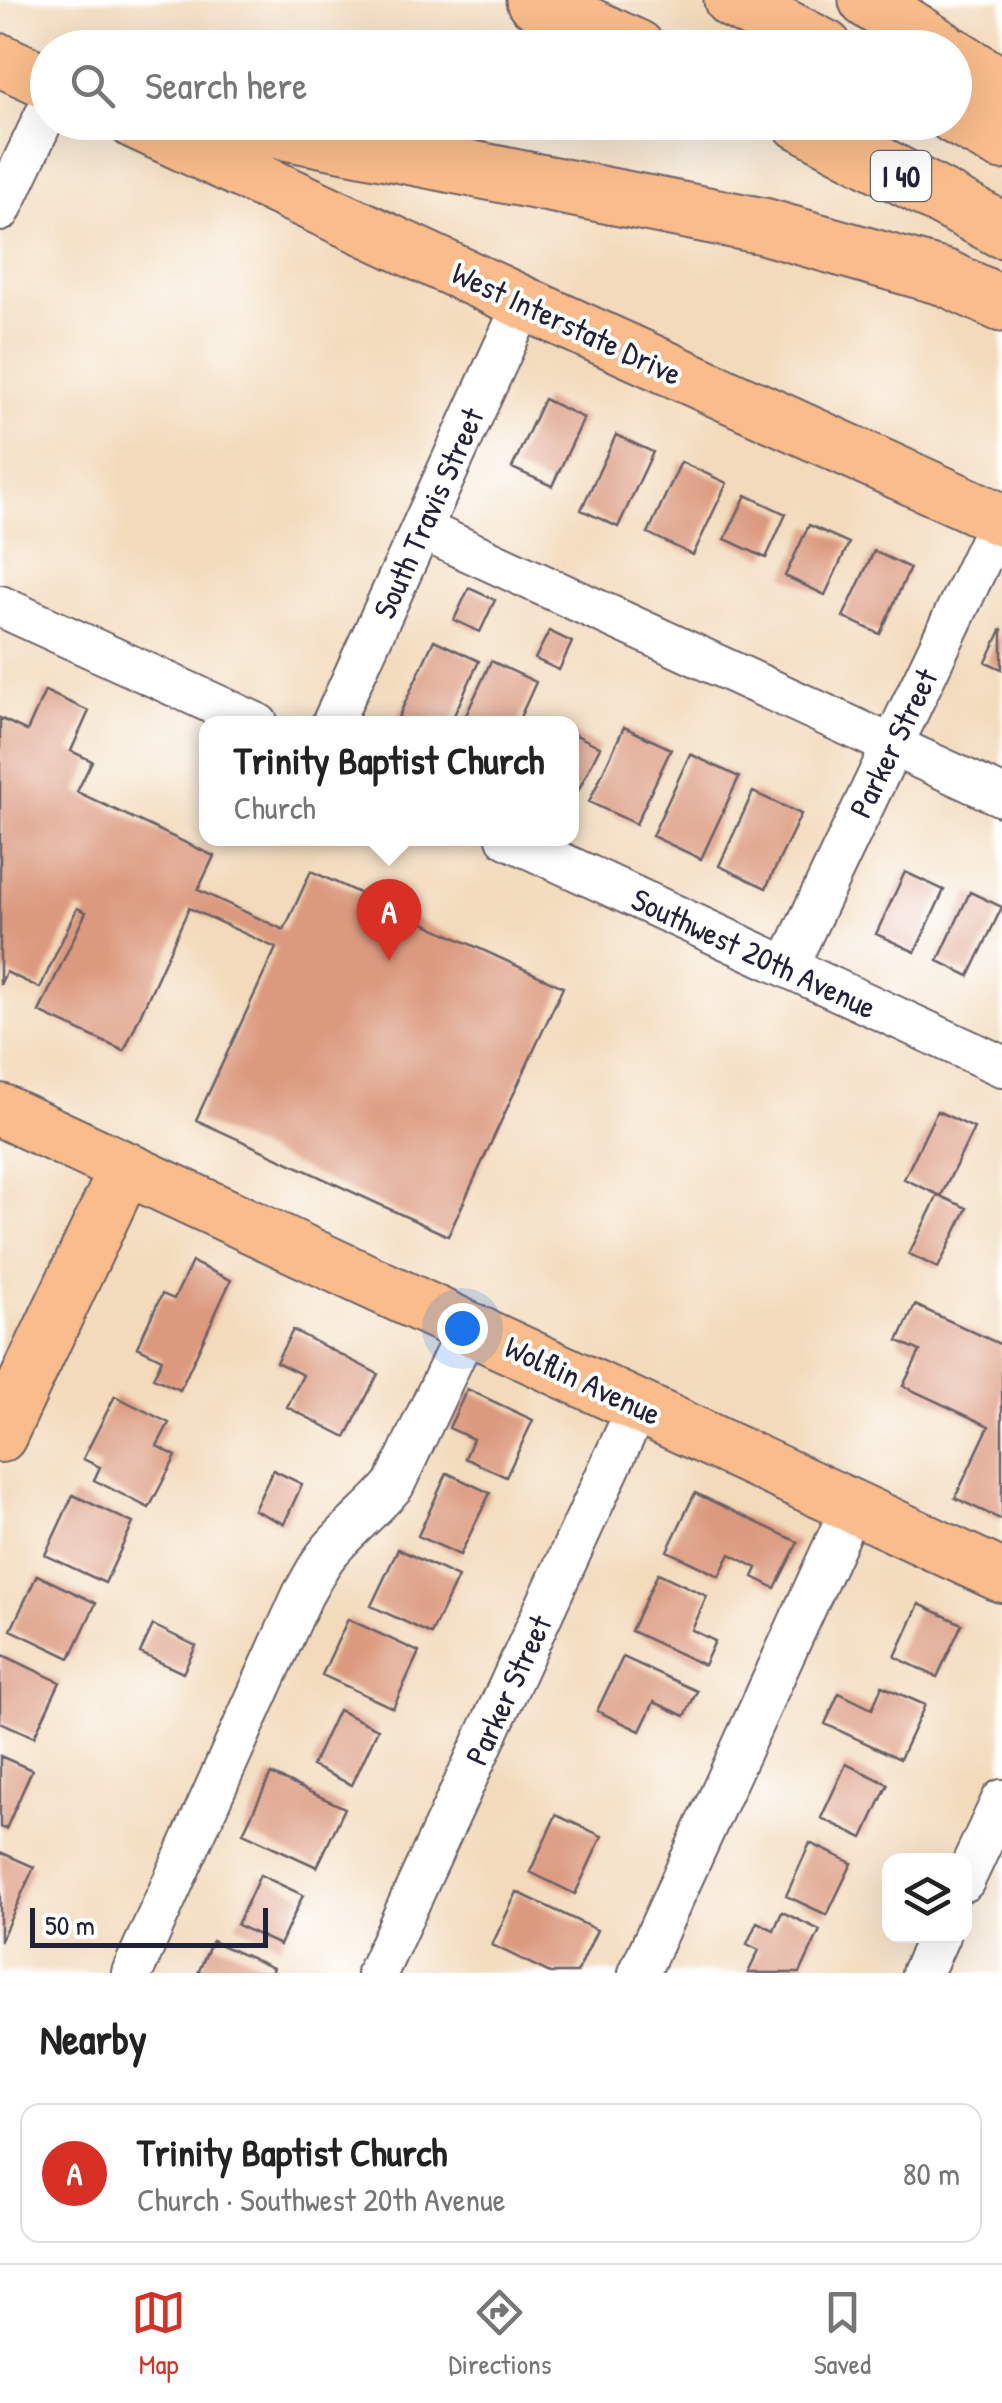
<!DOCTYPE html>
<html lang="en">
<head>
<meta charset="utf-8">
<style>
	:root { --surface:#fff; --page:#f2f2f2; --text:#222; --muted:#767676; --line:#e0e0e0; --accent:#d93025 }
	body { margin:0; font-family:"Patrick Hand",sans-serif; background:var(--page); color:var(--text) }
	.controls { position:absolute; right:30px; bottom:30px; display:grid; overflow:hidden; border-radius:20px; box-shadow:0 10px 40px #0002 }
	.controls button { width:90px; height:90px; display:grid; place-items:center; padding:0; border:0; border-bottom:2px solid var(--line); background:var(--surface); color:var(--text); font:50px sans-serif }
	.scale { position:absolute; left:30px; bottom:25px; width:238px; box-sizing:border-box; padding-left:10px; border:5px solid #22223b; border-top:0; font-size:28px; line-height:35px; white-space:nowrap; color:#22223b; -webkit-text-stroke:8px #fff; paint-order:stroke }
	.you { position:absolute; left:462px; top:1328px; width:35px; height:35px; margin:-25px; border:8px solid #fff; border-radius:50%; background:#1a73e8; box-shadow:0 0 0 15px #1a73e833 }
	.badge { display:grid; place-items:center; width:65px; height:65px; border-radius:50%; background:var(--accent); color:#fff; font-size:32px; font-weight:700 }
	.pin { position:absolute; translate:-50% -82px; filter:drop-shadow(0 2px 5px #0008) }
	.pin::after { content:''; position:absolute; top:52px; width:35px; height:30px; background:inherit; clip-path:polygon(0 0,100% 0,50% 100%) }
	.popup { position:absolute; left:199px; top:716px; width:380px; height:130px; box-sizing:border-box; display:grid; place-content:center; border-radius:20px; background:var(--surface); filter:drop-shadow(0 2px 8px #0005); font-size:32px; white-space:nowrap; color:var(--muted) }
	.popup b { font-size:38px; color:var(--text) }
	.popup::after { content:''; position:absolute; left:50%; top:100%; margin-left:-20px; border:20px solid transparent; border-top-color:var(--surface) }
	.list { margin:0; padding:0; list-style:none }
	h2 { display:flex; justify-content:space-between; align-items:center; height:130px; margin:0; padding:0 40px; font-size:42px }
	h2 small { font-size:32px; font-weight:400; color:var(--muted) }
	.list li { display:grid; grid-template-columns:65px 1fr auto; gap:30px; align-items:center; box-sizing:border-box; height:140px; margin:0 20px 20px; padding:0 20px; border:2px solid var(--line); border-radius:20px }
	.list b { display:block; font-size:38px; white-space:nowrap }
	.list p { margin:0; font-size:32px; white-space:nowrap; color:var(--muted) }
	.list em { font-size:32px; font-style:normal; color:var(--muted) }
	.icon { flex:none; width:55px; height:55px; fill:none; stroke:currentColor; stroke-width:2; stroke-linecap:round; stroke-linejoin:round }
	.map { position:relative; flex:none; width:1002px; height:1973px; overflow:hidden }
	.search { position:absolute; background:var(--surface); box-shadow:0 10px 40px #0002; left:30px; right:30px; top:30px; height:110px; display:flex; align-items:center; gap:25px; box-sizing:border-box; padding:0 35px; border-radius:55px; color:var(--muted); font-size:38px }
	.sheet { height:290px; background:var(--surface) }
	nav { display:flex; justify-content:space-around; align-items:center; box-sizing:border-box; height:140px; border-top:2px solid var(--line); background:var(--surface); font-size:28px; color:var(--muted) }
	nav a { display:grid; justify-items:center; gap:5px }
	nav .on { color:var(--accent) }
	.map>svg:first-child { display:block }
	.building { fill:#db9a7e }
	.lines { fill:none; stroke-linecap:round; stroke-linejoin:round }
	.minor-casing { stroke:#6b6267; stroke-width:44 }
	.major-casing { stroke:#6b6267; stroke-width:56 }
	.highway-casing { stroke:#6b6267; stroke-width:59 }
	.minor { stroke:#fff; stroke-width:40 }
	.major { stroke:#f9bc8a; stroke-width:52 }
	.highway { stroke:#f9bc8a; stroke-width:55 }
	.labels { text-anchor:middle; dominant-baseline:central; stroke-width:8; stroke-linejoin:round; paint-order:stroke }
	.shield { fill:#fff; stroke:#646476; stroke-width:2.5 }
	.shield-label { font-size:30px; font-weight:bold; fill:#22223b }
	.street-label { font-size:32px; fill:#22223b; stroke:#fff }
</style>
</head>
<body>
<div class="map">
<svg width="1002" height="1973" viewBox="0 0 1002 1973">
	<rect width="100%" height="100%" fill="#fff"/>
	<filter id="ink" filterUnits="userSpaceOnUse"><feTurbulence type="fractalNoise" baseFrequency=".01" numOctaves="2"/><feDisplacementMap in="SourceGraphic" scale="20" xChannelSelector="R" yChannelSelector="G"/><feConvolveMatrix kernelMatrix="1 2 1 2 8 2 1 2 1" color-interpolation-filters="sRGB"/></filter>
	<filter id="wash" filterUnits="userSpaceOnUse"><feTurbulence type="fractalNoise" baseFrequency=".0048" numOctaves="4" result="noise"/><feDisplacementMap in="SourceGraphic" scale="40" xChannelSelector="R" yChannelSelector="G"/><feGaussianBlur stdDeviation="2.25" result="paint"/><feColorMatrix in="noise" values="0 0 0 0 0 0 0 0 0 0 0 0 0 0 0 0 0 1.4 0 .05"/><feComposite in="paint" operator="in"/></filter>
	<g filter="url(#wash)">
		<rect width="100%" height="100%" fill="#f2daba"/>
		<g id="blocks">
			<path class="building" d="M544,399L584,418L552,486L512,468Z
				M616,435L653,452L618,527L581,510Z
				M681,462L727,483L693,555L648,533Z
				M746,495L786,514L766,558L725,539Z
				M809,525L849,543L825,595L785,576Z
				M874,551L910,568L880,634L843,617Z
				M469,588L495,600L480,632L454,620Z
				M1002,628V669L986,662Z
				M549,631L572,642L559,670L535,659Z
				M434,640L479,661L450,724H405L397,720Z
				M491,661L536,682L517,724H462Z
				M45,691L89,711L71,751L92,761L77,792L214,856L198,890L284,930L311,871L563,987L448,1236L196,1120L276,948L189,908L124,1051L39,1012L86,912L77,908L40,988L6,972L0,985V718L27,731Z
				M624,727L671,749L636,824L589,802Z
				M572,733L600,747L578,791L572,788Z
				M690,754L739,777L701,859L652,836Z
				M753,792L801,814L766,888L719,866Z
				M905,872L944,890L915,952L876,934Z
				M970,892L1002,907L969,976L938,961Z
				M937,1111L974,1128L941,1196L904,1179Z
				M938,1195L967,1208L938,1268L909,1254Z
				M192,1262L231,1280L180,1390L153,1378L162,1359L137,1347L162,1294L174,1299Z
				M915,1305L1002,1345V1520L955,1498L989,1426L903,1386L920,1351L898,1341Z
				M293,1330L378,1374L346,1437L287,1407L303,1375L276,1362Z
				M467,1389L533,1420L506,1477L465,1458L473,1439L449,1428Z
				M115,1396L169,1423L157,1446L176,1456L149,1508L94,1480L100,1467L83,1459Z
				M273,1470L302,1484L284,1524L254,1510Z
				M447,1473L490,1493L460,1555L418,1536Z
				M695,1493L798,1542L775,1588L753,1577L757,1568L730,1554L719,1576L667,1551Z
				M73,1495L133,1523L105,1583L45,1555Z
				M398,1549L458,1577L431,1634L371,1606Z
				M658,1573L707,1596L692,1630L715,1641L704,1665L631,1631Z
				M37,1575L96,1603L70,1658L11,1630Z
				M919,1604L962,1624L937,1677L895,1657Z
				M348,1619L419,1652L393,1708L322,1675Z
				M153,1625L196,1646L183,1673L140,1653Z
				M3,1655L60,1682L34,1737L0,1722V1661Z
				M623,1657L697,1691L685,1716L654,1702L640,1731L597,1711Z
				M882,1686L925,1705L900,1759L825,1724L839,1693L872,1709Z
				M338,1710L378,1729L352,1785L312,1766Z
				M0,1756L32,1770L6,1829L0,1827Z
				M846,1764L888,1784L863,1838L821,1818Z
				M271,1774L345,1808L317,1867L243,1833Z
				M556,1815L602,1836L575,1894L530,1872Z
				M810,1843L852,1863L827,1915L786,1896Z
				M0,1852L34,1867L0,1942Z
				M260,1875L303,1895L280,1945L237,1925Z
				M517,1892L597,1930L577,1973H550L492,1945Z
				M782,1912L820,1930L800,1973H748L759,1950L747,1944L757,1922L774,1930Z
				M212,1941L273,1968L271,1973H198Z"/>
		</g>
	</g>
	<g filter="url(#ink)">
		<use href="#blocks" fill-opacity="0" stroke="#6b6267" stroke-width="2.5"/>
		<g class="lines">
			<defs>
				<path id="minor" d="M0,211L48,109
					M421,529L1002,796
					M0,606L258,724
					M332,724L524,303
					M507,838L1002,1066
					M787,967L1000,519
					M964,1881L1002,1800
					M132,1973L303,1594C311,1581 318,1565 328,1553C348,1528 374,1509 394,1485L468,1327
					M377,1973L638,1406
					M639,1973L852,1506
					M922,1973L939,1936"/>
				<path id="major" d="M0,60L48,82
					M134,122L524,303L1002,520
					M0,1110L1002,1576
					M0,1436L126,1168"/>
				<path id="highway" d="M534,0L637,48
					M732,0L825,48
					M867,0L941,48
					M954,56L1002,87
					M954,116L1002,142
					M234,122L763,226L946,278L1002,304
					M800,122L1002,230"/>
			</defs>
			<use href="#minor" class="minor-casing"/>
			<use href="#major" class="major-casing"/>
			<use href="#highway" class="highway-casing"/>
			<use href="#minor" class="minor"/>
			<use href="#major" class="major"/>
			<use href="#highway" class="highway"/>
		</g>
	</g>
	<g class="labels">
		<rect class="shield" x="871" y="151" width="60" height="50" rx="8"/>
		<g class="shield-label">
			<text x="901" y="176">I 40</text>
		</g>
		<g class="street-label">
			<text transform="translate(567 323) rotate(25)">West Interstate Drive</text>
			<text transform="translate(428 513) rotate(-66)">South Travis Street</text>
			<text transform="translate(893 743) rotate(-64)">Parker Street</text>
			<text transform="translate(754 953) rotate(25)">Southwest 20th Avenue</text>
			<text transform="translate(583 1380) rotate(25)">Wolflin Avenue</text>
			<text transform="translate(508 1690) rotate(-65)">Parker Street</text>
		</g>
	</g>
</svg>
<div class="controls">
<button><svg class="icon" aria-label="layers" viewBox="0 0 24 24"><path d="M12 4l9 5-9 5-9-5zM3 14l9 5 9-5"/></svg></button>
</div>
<div class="scale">50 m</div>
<div class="you"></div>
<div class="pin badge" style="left:389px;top:961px">A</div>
<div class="popup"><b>Trinity Baptist Church</b>Church</div>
<div class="search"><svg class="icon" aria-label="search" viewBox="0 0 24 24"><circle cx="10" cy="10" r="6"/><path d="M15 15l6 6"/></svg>Search here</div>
</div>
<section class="sheet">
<h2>Nearby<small></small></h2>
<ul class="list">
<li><span class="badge">A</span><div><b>Trinity Baptist Church</b><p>Church · Southwest 20th Avenue</p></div><em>80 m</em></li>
</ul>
</section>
<nav>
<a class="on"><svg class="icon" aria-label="map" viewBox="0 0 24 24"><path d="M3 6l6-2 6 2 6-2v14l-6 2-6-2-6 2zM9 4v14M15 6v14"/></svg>Map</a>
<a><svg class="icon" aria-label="directions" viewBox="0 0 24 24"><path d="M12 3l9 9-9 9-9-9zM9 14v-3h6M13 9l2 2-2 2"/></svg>Directions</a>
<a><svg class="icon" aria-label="saved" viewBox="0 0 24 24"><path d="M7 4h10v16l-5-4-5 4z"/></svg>Saved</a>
</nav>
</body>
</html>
